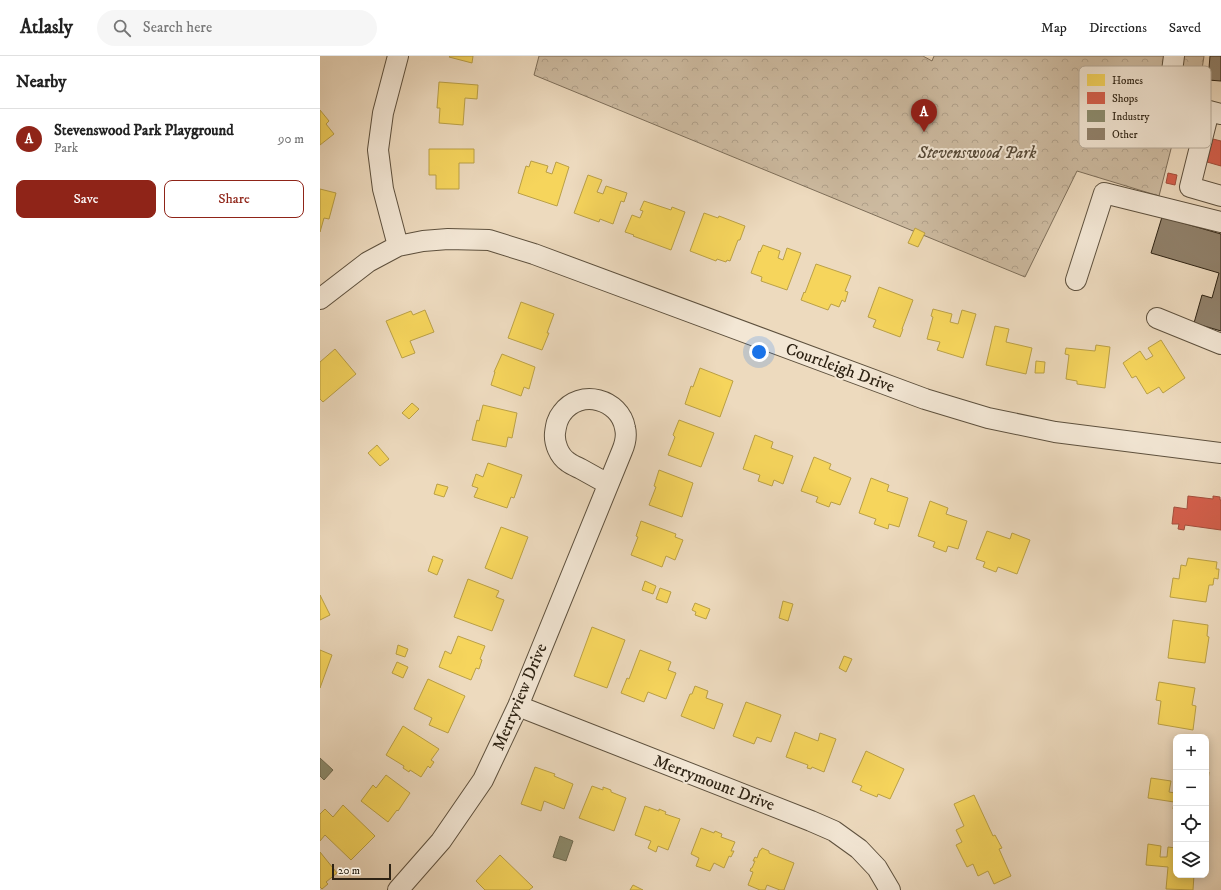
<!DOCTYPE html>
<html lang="en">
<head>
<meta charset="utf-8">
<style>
	:root { --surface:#fff; --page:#f6f6f6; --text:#222; --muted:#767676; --line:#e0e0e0; --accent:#8f2418 }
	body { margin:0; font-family:"IM FELL DW Pica",serif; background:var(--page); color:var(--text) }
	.controls { position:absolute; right:12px; bottom:12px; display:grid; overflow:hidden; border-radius:8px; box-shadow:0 2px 10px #0003 }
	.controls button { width:36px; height:36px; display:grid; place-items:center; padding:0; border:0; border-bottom:1px solid var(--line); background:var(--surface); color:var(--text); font:20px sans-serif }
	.scale { position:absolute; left:12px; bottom:10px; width:59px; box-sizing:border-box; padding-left:4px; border:2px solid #2e2314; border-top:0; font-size:11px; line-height:14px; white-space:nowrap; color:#2e2314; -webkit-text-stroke:3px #f3e7d5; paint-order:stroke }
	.you { position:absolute; left:439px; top:296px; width:14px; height:14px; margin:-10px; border:3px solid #fff; border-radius:50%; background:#1a73e8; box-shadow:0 0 0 6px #1a73e833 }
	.badge { display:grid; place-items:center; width:26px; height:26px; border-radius:50%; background:var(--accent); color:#fff; font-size:13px; font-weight:700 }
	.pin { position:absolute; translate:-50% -33px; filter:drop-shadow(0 1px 2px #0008) }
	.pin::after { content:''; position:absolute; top:21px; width:14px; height:12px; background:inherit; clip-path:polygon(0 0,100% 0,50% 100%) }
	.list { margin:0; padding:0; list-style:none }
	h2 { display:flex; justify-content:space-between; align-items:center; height:52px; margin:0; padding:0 16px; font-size:17px }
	h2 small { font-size:13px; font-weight:400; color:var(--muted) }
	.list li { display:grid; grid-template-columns:26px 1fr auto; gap:12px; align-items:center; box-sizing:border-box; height:60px; padding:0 16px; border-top:1px solid var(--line) }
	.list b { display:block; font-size:15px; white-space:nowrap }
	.list p { margin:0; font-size:13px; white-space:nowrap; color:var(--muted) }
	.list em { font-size:13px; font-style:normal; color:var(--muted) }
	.actions { display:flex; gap:8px; padding:12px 16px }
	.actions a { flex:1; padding:9px 0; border:1px solid var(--accent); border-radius:8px; text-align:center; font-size:14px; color:var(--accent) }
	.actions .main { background:var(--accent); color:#fff }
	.icon { flex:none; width:22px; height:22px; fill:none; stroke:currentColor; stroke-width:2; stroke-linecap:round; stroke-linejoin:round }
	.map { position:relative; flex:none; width:901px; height:834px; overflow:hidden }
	header { display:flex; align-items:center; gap:24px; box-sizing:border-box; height:56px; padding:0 20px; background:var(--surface); border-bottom:1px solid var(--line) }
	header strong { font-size:19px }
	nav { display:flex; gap:22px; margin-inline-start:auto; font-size:14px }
	.search { width:280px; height:36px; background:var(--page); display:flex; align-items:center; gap:10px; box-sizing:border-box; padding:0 14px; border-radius:22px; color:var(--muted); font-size:15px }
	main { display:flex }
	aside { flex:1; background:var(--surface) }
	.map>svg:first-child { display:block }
	.park { fill:url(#park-crowns); stroke:#7e6f5a }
	.homes { fill:#f6d55c; stroke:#baa046 }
	.shops { fill:#d6604d; stroke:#a44e3c }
	.industry { fill:#8c8c6e; stroke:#706c53 }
	.building { fill:#91826c; stroke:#2e2314 }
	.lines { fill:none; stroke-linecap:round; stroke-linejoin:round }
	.minor-casing { stroke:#5e513e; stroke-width:22 }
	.minor { stroke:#f3e7d5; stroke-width:20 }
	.labels { text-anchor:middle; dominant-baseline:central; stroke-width:4; stroke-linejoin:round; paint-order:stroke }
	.park-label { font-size:17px; font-style:italic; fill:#564937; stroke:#f3e7d5 }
	.street-label { font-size:17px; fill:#2e2314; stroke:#f3e7d5 }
	.key { fill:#f3e7d5; stroke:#b8ac9b; stroke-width:1 }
	.key-label { font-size:11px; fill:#2e2314 }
</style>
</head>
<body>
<header>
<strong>Atlasly</strong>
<div class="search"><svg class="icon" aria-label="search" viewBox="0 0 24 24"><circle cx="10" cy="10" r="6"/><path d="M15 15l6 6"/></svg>Search here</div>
<nav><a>Map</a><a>Directions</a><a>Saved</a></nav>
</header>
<main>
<aside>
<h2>Nearby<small></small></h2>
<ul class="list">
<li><span class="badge">A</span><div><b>Stevenswood Park Playground</b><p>Park</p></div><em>90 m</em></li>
</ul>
<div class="actions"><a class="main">Save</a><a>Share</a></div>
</aside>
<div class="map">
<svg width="901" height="834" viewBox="0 0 901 834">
	<defs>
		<pattern id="park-crowns" width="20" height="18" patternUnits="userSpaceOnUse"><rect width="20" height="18" fill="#cdbba1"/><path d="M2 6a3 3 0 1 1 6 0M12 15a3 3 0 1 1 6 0" fill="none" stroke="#b0a08a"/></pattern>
	</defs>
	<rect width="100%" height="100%" fill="#eddabe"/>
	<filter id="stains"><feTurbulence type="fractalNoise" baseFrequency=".005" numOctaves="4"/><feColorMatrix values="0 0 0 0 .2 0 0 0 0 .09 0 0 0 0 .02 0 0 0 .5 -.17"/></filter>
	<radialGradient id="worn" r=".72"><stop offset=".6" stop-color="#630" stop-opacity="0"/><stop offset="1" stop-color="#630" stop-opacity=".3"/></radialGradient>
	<path class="park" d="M219,0H603L612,5L614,0H884L881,20L868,26L839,140L757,115L705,221L214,19Z"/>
	<path class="homes" d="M130,0H153L152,7L129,1Z
		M119,26L158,29L157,43L145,42L143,69L119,67L120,52H117Z
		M0,54L9,65L6,68L14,78L0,89Z
		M109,93H154V107H139V133H116V119H109Z
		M211,105L228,110L226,116L232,118L236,106L249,111L237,150L198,137L206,110L209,111Z
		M268,119L282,124L277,136L283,138L286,130L307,137L304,146L301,145L293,168L280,163L279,166L254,157Z
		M0,133L16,137L9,163L4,162L0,176Z
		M324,145L351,154L352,151L365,156L351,194L313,180L314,179L305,176L312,159L320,162L323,155L320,154Z
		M384,157L398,162L399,160L425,170L420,184H418L410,205L407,204L406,206L397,203L396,205L370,195Z
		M595,172L605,177L598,191L588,187Z
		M443,189L460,195L458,202L463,204L467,192L481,197L467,234L441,225L442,221L431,217L439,195L440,196Z
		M496,208L531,220L525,235L528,236L525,246L522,244L519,251L511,248L508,254L481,244L484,236L485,237Z
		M559,231L593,244L582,273H583L580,281L553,271L556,264L548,261Z
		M201,246L234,258L227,277H229L222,294L188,282Z
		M613,253L632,258L630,266L638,268L642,254L656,258L643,302L617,294L620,286L607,283L613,261L611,260Z
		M105,254L114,276L90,285L95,297L82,302L66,265L91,255L93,259Z
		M675,270L689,273L686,286L712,292L706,318L666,309Z
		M841,284L865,322L843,337L839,331L827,338L816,320L812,322L803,307L820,295L826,304L833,300L828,292Z
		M776,289L790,291L785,332L757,328V325L746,323L749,299L745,298L746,292L775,295Z
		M15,293L36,318L3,346L0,343V306Z
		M182,298L215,311L209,333L204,331L201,340L171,329L175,316H174Z
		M716,305L725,306L724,317H715Z
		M380,312L413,325L400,361L365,348L371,330L373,331Z
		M92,347L99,353L89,363L82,357Z
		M163,349L197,357L192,382L188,381L186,391L152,384L157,364L159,365Z
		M359,364L394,377L381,411L348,399L355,381L353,379Z
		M435,379L453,386L451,392L473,400L463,428L454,424L452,430L438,425L440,419L423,413Z
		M57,389L69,403L60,410L48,397Z
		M494,401L511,408L509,413L531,422L520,449L511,446L509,451L496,446L498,441L481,435Z
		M168,407L202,419L194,442L191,441L187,452L154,441L158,432L152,430L156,418L163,421Z
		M339,414L373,427L362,461L329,449L336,431L334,430Z
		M551,422L569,429L567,435L588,442L579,471L569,468L568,473L554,468L556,463L539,457Z
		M117,428L128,431L124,441L114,438Z
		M610,445L628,452L626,458L647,465L638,493L628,490L626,496L613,491L615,486L598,480Z
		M321,465L356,478L355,481L363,484L355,504L346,500L342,511L311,499L318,481L316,480Z
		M181,471L208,481L192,523L165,512Z
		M667,475L690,483L692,477L710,484L697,518L678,511L676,516L663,511L665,506L656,503Z
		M113,500L123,504L117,519L108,515Z
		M868,502L897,506L896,513H899L898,523L894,522L893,529H889L886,546L850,541L853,522L859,523L861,509L866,510Z
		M148,523L179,535L176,541L184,544L172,575L134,561Z
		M325,525L336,530L333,538L322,534Z
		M340,532L351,536L347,547L336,543Z
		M0,539L10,559L0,564Z
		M463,545L473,548L468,565L459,562Z
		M375,547L390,553L386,563L375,559L376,556L372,554Z
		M853,564L888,569L887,580L889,581L885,607L848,602Z
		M272,571L305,584L287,632L254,620Z
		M138,580L165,590L160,603L162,604L159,613L156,612L151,624L119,611L125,595L131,598Z
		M78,589L88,593L85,601L76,598Z
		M0,594L12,599L0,632Z
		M320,594L351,606L348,614L356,617L346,643L328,636L324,646L301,637L307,622L309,623Z
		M524,600L532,603L526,616L519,612Z
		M77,606L88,611L83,622L72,617Z
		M108,623L145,640L128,677L109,669L112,662L94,653Z
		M839,626L875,632L872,649L876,650L873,674L838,668L841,645L836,644Z
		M375,630L388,635L386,642L403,648L394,673L361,660L370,638H372Z
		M426,646L461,659L451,686L437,681L434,688L413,680Z
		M83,670L119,693L111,704L114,706L110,712L108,710L101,721L90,714L89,716L83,712L84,710L66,699Z
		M475,676L498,685L500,677L516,683L504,716L492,711L491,713L487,712L488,709L466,701Z
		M546,695L584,713L570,743L558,738L557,741L540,734L542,730L532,726Z
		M215,711L235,718L234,720L253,728L244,753L224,745L221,755L201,748Z
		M886,715L889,716L886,744Z
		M66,719L90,737L78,755L77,754L68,766L41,745L53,729L56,732Z
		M831,722L851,725L849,736L855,737L856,734V754L853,753L854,746L828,742Z
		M272,730L283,734V731L291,734V736L306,742L294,775L259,762Z
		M654,739L673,780L675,779L682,792L679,793L691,820L674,828L668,815L658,820L653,808L647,811L636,789L642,786L636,774L644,770L634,748Z
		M23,749L55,780L31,804L5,779L0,785V758L5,753L13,761Z
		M325,750L339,755V753L346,756L345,758L360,763L348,794L338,790L336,796L328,792L331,785L315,779Z
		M381,772L394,777L395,775L402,778L401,781L415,786L411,795H414L411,801L409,800L404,812L394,807L390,815L376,810L379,802L371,798Z
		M828,788L841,790L840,801H847L848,791L856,792V819H874L873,834L846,833L848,811L826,809Z
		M442,792L449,795V797L474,807L464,834H460L447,829L445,834H440L428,829L433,816L430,815L431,812H432L435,805H433L435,801L437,802L440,794H441Z
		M0,796L17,817L6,826L8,828L2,833L0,831Z
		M180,799L213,831L209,834H165L156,825Z
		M313,829L323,834H310Z"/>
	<path class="shops" d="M893,83L901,85V110L887,106Z
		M848,117L857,119L855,129L846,127Z
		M868,440L893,443V440L900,441V444H901V474L865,469L864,474L858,473L859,468H852L854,451L867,453Z"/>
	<path class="industry" d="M0,702L13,714L4,724L0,720Z
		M240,780L253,785L246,805L233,801Z"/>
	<path class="building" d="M890,0H901V25L888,24Z
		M842,161L901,178V275L874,267L882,239L892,242L899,217L831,197Z"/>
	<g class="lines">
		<defs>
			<path id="minor" d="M851,23L854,0
				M901,58L889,55L870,131L901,140
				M78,190L63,133L58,94L63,57L78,0
				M756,224L784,137L901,166
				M0,243L48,206L78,190L103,185L128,183L169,184L214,198L605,343L668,362L735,376L901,397
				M837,262L901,288
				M198,650L491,765L514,775L539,793L557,812L570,834
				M78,834L121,785L163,724L198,650L302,395C305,388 307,380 305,372C300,343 260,332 242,357C237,363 236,369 235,377C234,387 239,400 248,406C252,409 257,411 261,413C270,418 279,423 288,428"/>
		</defs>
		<use href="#minor" class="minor-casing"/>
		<use href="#minor" class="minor"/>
	</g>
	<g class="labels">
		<g class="park-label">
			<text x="657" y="97">Stevenswood Park</text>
		</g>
		<g class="street-label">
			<text transform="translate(520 312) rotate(20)">Courtleigh Drive</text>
			<text transform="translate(200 641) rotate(-67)">Merryview Drive</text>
			<text transform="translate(394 727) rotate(21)">Merrymount Drive</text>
		</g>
	</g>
	<rect x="759" y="10" width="132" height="82" rx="6" class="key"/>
	<rect x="767" y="18" width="18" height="12" fill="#f6d55c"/>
	<rect x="767" y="36" width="18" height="12" fill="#d6604d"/>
	<rect x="767" y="54" width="18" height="12" fill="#8c8c6e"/>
	<rect x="767" y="72" width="18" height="12" fill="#91826c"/>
	<g class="key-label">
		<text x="792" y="28">Homes</text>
		<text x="792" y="46">Shops</text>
		<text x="792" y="64">Industry</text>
		<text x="792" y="82">Other</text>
	</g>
	<rect width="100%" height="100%" filter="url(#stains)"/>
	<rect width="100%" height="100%" fill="url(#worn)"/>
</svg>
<div class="controls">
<button>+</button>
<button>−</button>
<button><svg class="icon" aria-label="locate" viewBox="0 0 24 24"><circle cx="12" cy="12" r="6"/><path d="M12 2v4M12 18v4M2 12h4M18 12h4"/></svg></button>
<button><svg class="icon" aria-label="layers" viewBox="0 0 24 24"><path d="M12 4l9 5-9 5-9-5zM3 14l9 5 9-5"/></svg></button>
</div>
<div class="scale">20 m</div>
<div class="you"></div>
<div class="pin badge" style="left:604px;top:76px">A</div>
</div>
</main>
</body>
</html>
